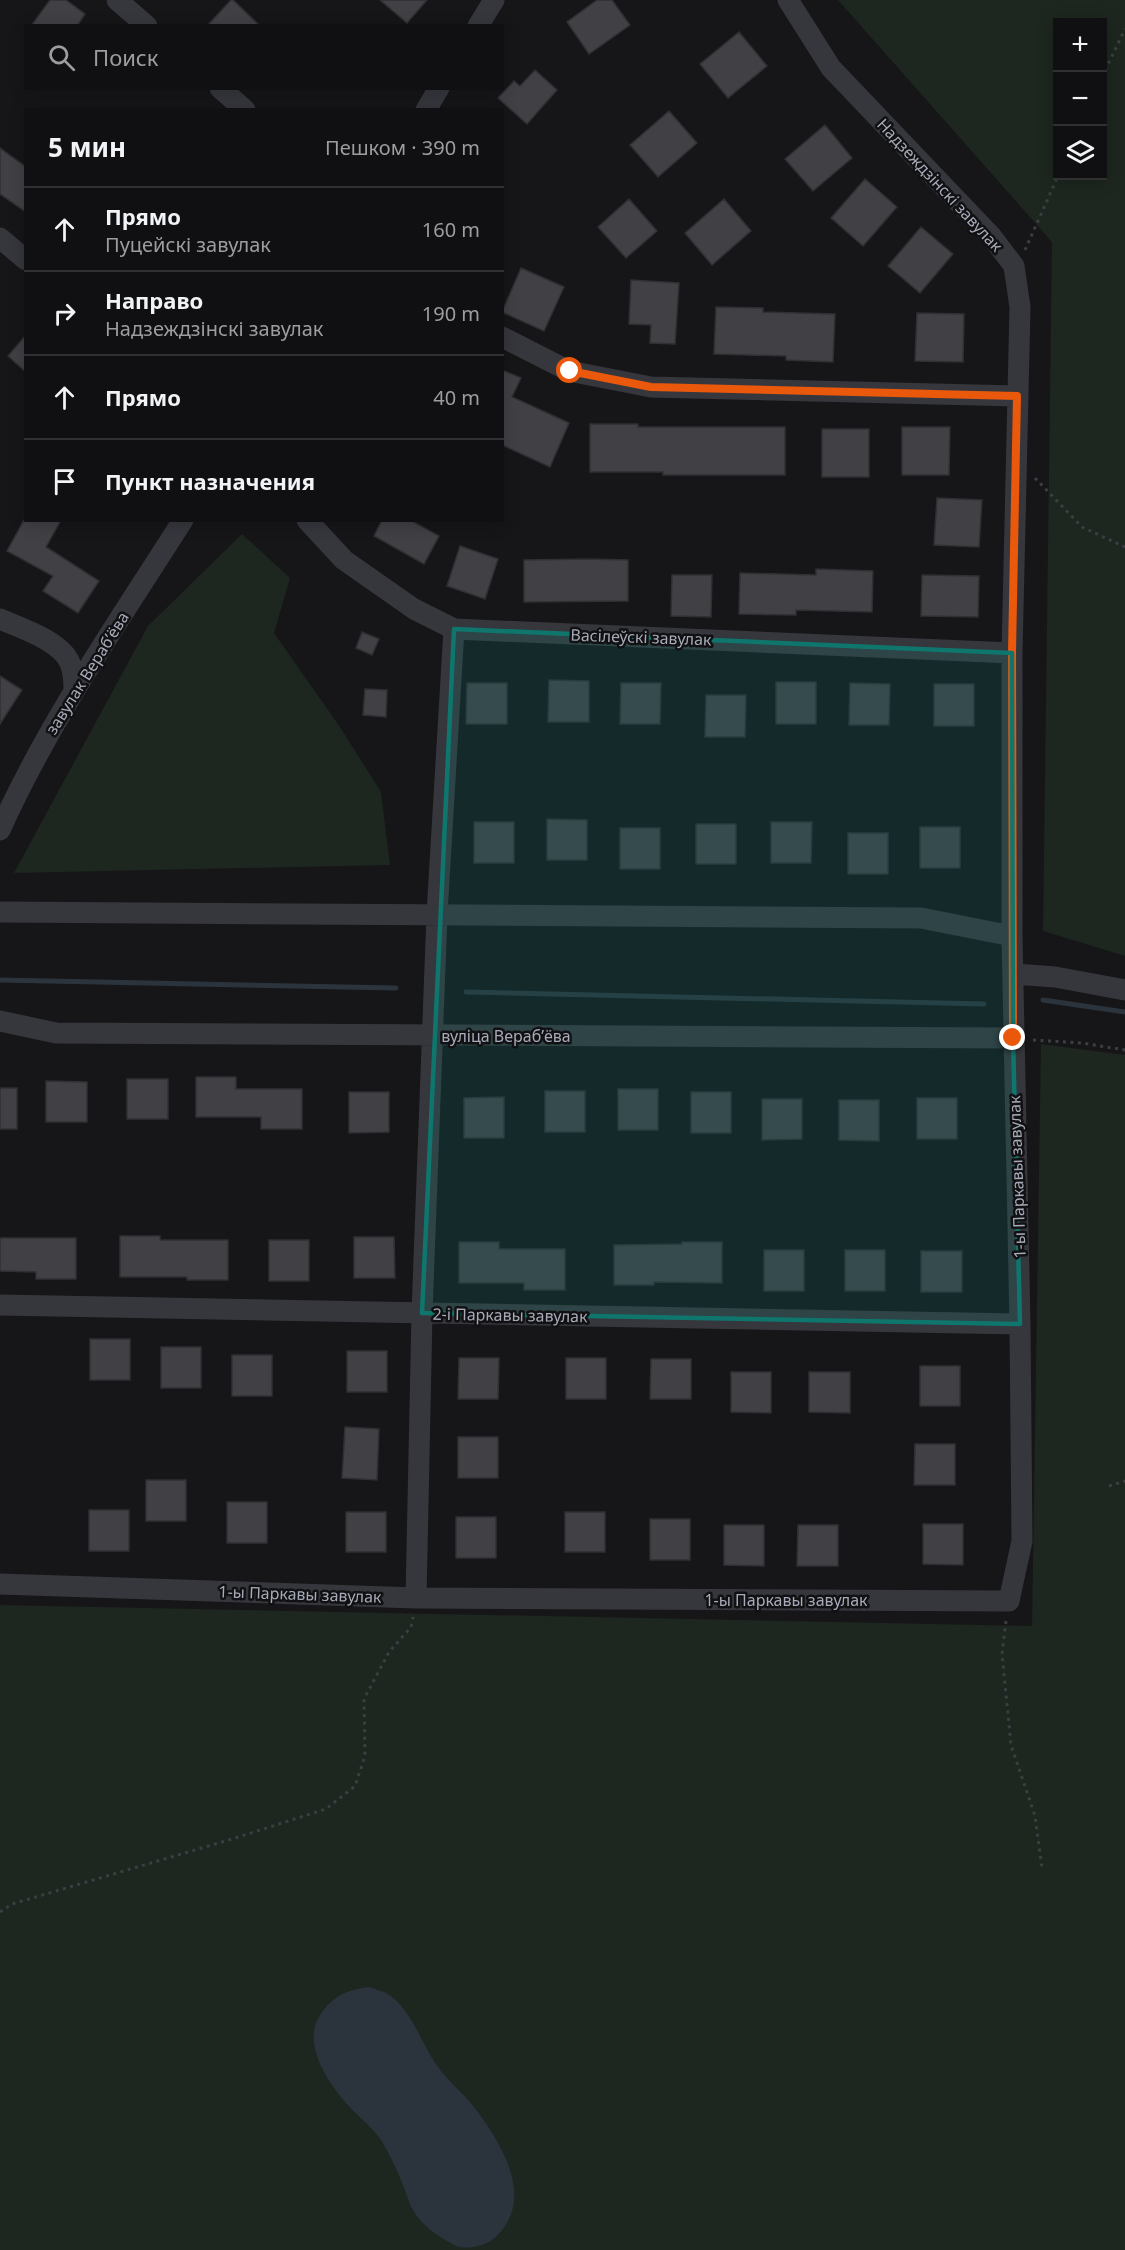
<!DOCTYPE html>
<html lang="ru">
<head>
<meta charset="utf-8">
<style>
	:root { --surface:#101012; --page:#19191b; --text:#f1f3f6; --muted:#9c9d9f; --line:#303032 }
	body { margin:0; font-family:"Noto Sans",sans-serif; background:var(--page); color:var(--text) }
	.controls { position:absolute; right:18px; top:18px; display:grid; overflow:hidden; border-radius:0px; box-shadow:0 3px 15px #0003 }
	.controls button { width:54px; height:54px; display:grid; place-items:center; padding:0; border:0; border-bottom:2px solid var(--line); background:var(--surface); color:var(--text); font:30px sans-serif }
	.stop { position:absolute; width:18px; height:18px; margin:-14px; border:4px solid #ea580c; border-radius:50%; background:#fff }
	.stop.end { background:#ea580c; border-color:#fff; box-shadow:0 2px 6px #0008 }
	.list { margin:0; padding:0; list-style:none }
	h2 { display:flex; justify-content:space-between; align-items:center; height:78px; margin:0; padding:0 24px; font-size:26px }
	h2 small { font-size:20px; font-weight:400; color:var(--muted) }
	.list li { display:grid; grid-template-columns:39px 1fr auto; gap:18px; align-items:center; box-sizing:border-box; height:84px; padding:0 24px; border-top:2px solid var(--line) }
	.list b { display:block; font-size:22px; white-space:nowrap }
	.list p { margin:0; font-size:20px; white-space:nowrap; color:var(--muted) }
	.list em { font-size:20px; font-style:normal; color:var(--muted) }
	.icon { flex:none; width:33px; height:33px; fill:none; stroke:currentColor; stroke-width:2; stroke-linecap:round; stroke-linejoin:round }
	.map { position:relative; flex:none; width:1125px; height:2250px; overflow:hidden }
	.search { position:absolute; background:var(--surface); box-shadow:0 3px 15px #0003; left:24px; top:24px; width:480px; height:66px; display:flex; align-items:center; gap:15px; box-sizing:border-box; padding:0 21px; border-radius:0px; color:var(--muted); font-size:22px }
	.panel { position:absolute; background:var(--surface); box-shadow:0 3px 15px #0003; left:24px; top:108px; width:480px; height:414px; border-radius:0px }
	.map>svg:first-child { display:block }
	.green { fill:#1d261f; fill-rule:evenodd }
	.water { fill:#2b343d }
	.lines { fill:none; stroke-linecap:round; stroke-linejoin:round }
	.stream { stroke:#2b343d; stroke-width:5 }
	.building { fill:#404045; stroke:#302f34; stroke-width:1.5 }
	.path { stroke:#3c3e44; stroke-width:3; stroke-dasharray:3 4.5; stroke-linecap:butt }
	.street { stroke:#36373d; stroke-width:21 }
	.route { stroke:#ea580c; stroke-width:8 }
	.marked { fill:#0f766e; fill-opacity:0.2; stroke:#0f766e; stroke-width:4.5; stroke-linejoin:round }
	.labels { text-anchor:middle; dominant-baseline:central; stroke-width:5; stroke-linejoin:round; paint-order:stroke }
	.street-label { font-size:16px; fill:#a7abb9; stroke:#111113 }
</style>
</head>
<body>
<div class="map">
<svg width="1125" height="2250" viewBox="0 0 1125 2250">
	<rect width="100%" height="100%" fill="#161618"/>
	<path class="green" d="M838,0H1125V956L1043,931L1052,242ZM1102,22V176H1058V22Z
		M242,534L290,578L274,633L340,727L381,792L390,865L14,873L148,626Z
		M1041,1044L1125,1055V2250H0V1605L1032,1626Z"/>
	<path class="water" d="M369,1987C374,1989 381,1991 386,1993C412,2008 421,2044 438,2067C448,2081 463,2093 474,2107C495,2134 524,2179 511,2214C507,2225 499,2236 489,2242C478,2247 464,2250 454,2245C438,2236 422,2226 413,2210C409,2203 406,2193 403,2185C397,2169 390,2155 381,2140C370,2124 353,2113 341,2097C324,2076 303,2041 320,2015C333,1996 346,1990 369,1987Z"/>
	<g class="lines">
		<path class="stream" d="M0,980L396,988
			M466,992L984,1004
			M1043,1000L1125,1012"/>
	</g>
	<path class="building" d="M50,0H66L85,14L77,26H31Z
		M231,0H233L260,26H207Z
		M380,0H427L407,23Z
		M597,0H612L630,25L589,54L567,22Z
		M739,32L767,66L728,98L700,64Z
		M535,70L557,90L527,124L498,98L514,81L520,86Z
		M669,111L697,143L658,177L630,145Z
		M825,125L852,158L813,191L785,159Z
		M0,148L26,167V212L0,194Z
		M865,179L897,207L863,246L831,218Z
		M629,199L657,231L626,258L598,227Z
		M724,199L751,231L712,265L685,233Z
		M921,227L953,254L920,293L888,266Z
		M521,268L564,287L544,331L502,312Z
		M631,280L679,283L675,344L650,343L651,325L629,324Z
		M716,307L763,308V312L835,314L833,362L786,360V356L714,354Z
		M917,313L964,314L963,362L915,361Z
		M26,335V372L8,356Z
		M502,370L521,378L512,397L569,423L550,467L502,445Z
		M590,424H638V427H785V475H663V472H590Z
		M902,427H950L949,475H902Z
		M822,429H869V477H822Z
		M937,498L982,500L979,547L934,545Z
		M24,520H61L46,547L99,581L78,613L43,591L53,576L7,551Z
		M382,520H410L439,536L424,564L374,536Z
		M460,546L498,559L485,599L447,586Z
		M588,559L628,560V601L524,602V560Z
		M816,569L873,571L872,612L796,610V615L739,614L740,573L816,575Z
		M672,575H712L711,617L671,616Z
		M922,575L979,576L978,617L921,616Z
		M362,632L379,639L372,655L356,648Z
		M0,676L22,690L0,724Z
		M549,680L589,681V722H548Z
		M776,682H816V724H776Z
		M467,683H507V724H466Z
		M621,683H661L660,724H620Z
		M850,683L890,684L889,725H849Z
		M934,684H974V726H934Z
		M365,689L387,690L386,717L363,715Z
		M706,695H746L745,737H705Z
		M547,819L587,820V860H547Z
		M474,822H514V863H474Z
		M771,822H812L811,863H771Z
		M696,824H736V864H696Z
		M920,827H960V868H920Z
		M620,828H660V869H620Z
		M848,833H888V874H848Z
		M196,1077H236V1089H302V1129H261V1117H196Z
		M127,1079H168V1119H127Z
		M46,1081L87,1082V1122H46Z
		M0,1088H17V1129H0Z
		M618,1089H658V1130H618Z
		M545,1091H585V1132H545Z
		M349,1092H389V1132L349,1133Z
		M691,1092H731V1133H691Z
		M504,1097V1138H464V1098Z
		M917,1098H957V1139H917Z
		M762,1099H802V1139L762,1140Z
		M839,1100H879V1141L839,1140Z
		M120,1236H160V1240H228V1280H187V1277H120Z
		M354,1237H394L395,1278H354Z
		M0,1238H76V1279H36V1272L0,1271Z
		M269,1240H309V1281H269Z
		M459,1242H499V1249H565V1290H524V1283H459Z
		M682,1242H722V1283L654,1282V1285H614V1245L682,1244Z
		M764,1250H804V1291H764Z
		M845,1250H885V1291H845Z
		M921,1251H962V1292H921Z
		M90,1339H130V1380H90Z
		M161,1347H201V1388H161Z
		M347,1351H387V1392H347Z
		M232,1355H272V1396H232Z
		M459,1358H499L498,1399H458Z
		M566,1358H606V1399H566Z
		M651,1359H691V1399H650Z
		M920,1366H960V1406H920Z
		M731,1372H771V1413L731,1412Z
		M809,1372H850V1413L809,1412Z
		M345,1427L379,1429L377,1480L342,1478Z
		M458,1437H498V1478H458Z
		M915,1444H955V1485H914Z
		M146,1480H186V1521H146Z
		M227,1502H267V1543H227Z
		M89,1510H129V1551H89Z
		M346,1512H386V1552H346Z
		M565,1512H605V1552H565Z
		M456,1517H496V1558H456Z
		M650,1519H690V1560H650Z
		M923,1524H963V1565L923,1564Z
		M724,1525H764V1566L724,1565Z
		M798,1525H838V1566H797Z"/>
	<g class="lines">
		<path class="path" d="M1102,77L1125,29
			M1025,250L1058,176
			M1035,478L1082,527L1125,547
			M1033,1040L1082,1043L1125,1050
			M1109,1486L1125,1481
			M1006,1621L1002,1654L1011,1745L1035,1816L1042,1868
			M0,1912L12,1904L232,1839L326,1809L355,1786L365,1756L364,1699L389,1652L411,1627L413,1617"/>
		<path class="street" d="M117,0L147,26
			M478,26L494,0
			M220,88L245,110
			M426,110L439,88
			M0,238L26,260
			M502,337L569,371L651,387L1017,396
			M307,520L344,560L414,609L454,629L1012,653
			M0,619C21,628 61,641 70,663C74,672 74,683 74,691
			M0,830C49,721 119,621 183,520
			M0,912L921,918L1012,936
			M1014,974L1055,977L1125,990
			M0,1021L56,1033L1013,1038
			M0,1305L1020,1324
			M0,1584L416,1598L1009,1601L1022,1541L1020,1324L1012,936V653L1020,307L1014,266L992,237L831,68L788,0
			M416,1598L422,1313L437,914L454,629"/>
	</g>
	<g class="lines">
		<path class="route" d="M570,371L651,387L1017,396L1012,652L1013,1038"/>
	</g>
	<path class="marked" d="M454,629L1012,653L1013,1038L1020,1324L422,1313Z"/>
	<g class="labels">
		<g class="street-label">
			<text transform="translate(940 185) rotate(47)">Надзеждзінскі завулак</text>
			<text transform="translate(641 637) rotate(2)">Васілеўскі завулак</text>
			<text transform="translate(87 673) rotate(-58)">завулак Верабʼёва</text>
			<text x="506" y="1036">вуліца Верабʼёва</text>
			<text transform="translate(1017 1177) rotate(-92)">1-ы Паркавы завулак</text>
			<text transform="translate(510 1315) rotate(1)">2-і Паркавы завулак</text>
			<text transform="translate(300 1594) rotate(2)">1-ы Паркавы завулак</text>
			<text x="786" y="1600">1-ы Паркавы завулак</text>
		</g>
	</g>
</svg>
<div class="controls">
<button>+</button>
<button>−</button>
<button><svg class="icon" aria-label="layers" viewBox="0 0 24 24"><path d="M12 4l9 5-9 5-9-5zM3 14l9 5 9-5"/></svg></button>
</div>
<div class="stop" style="left:570px;top:371px"></div>
<div class="stop end" style="left:1013px;top:1038px"></div>
<div class="search"><svg class="icon" aria-label="search" viewBox="0 0 24 24"><circle cx="10" cy="10" r="6"/><path d="M15 15l6 6"/></svg>Поиск</div>
<section class="panel">
<h2>5 мин<small>Пешком · 390 m</small></h2>
<ul class="list">
<li><svg class="icon" aria-label="ahead" viewBox="0 0 24 24"><path d="M12 20V5M6 11l6-6 6 6"/></svg><div><b>Прямо</b><p>Пуцейскі завулак</p></div><em>160 m</em></li>
<li><svg class="icon" aria-label="right" viewBox="0 0 24 24"><path d="M7 20v-9h11M14 6l5 5-5 5"/></svg><div><b>Направо</b><p>Надзеждзінскі завулак</p></div><em>190 m</em></li>
<li><svg class="icon" aria-label="ahead" viewBox="0 0 24 24"><path d="M12 20V5M6 11l6-6 6 6"/></svg><div><b>Прямо</b></div><em>40 m</em></li>
<li><svg class="icon" aria-label="arrive" viewBox="0 0 24 24"><path d="M6 21V4h12l-3 4 3 4H6"/></svg><div><b>Пункт назначения</b></div></li>
</ul>
</section>
</div>
</body>
</html>
